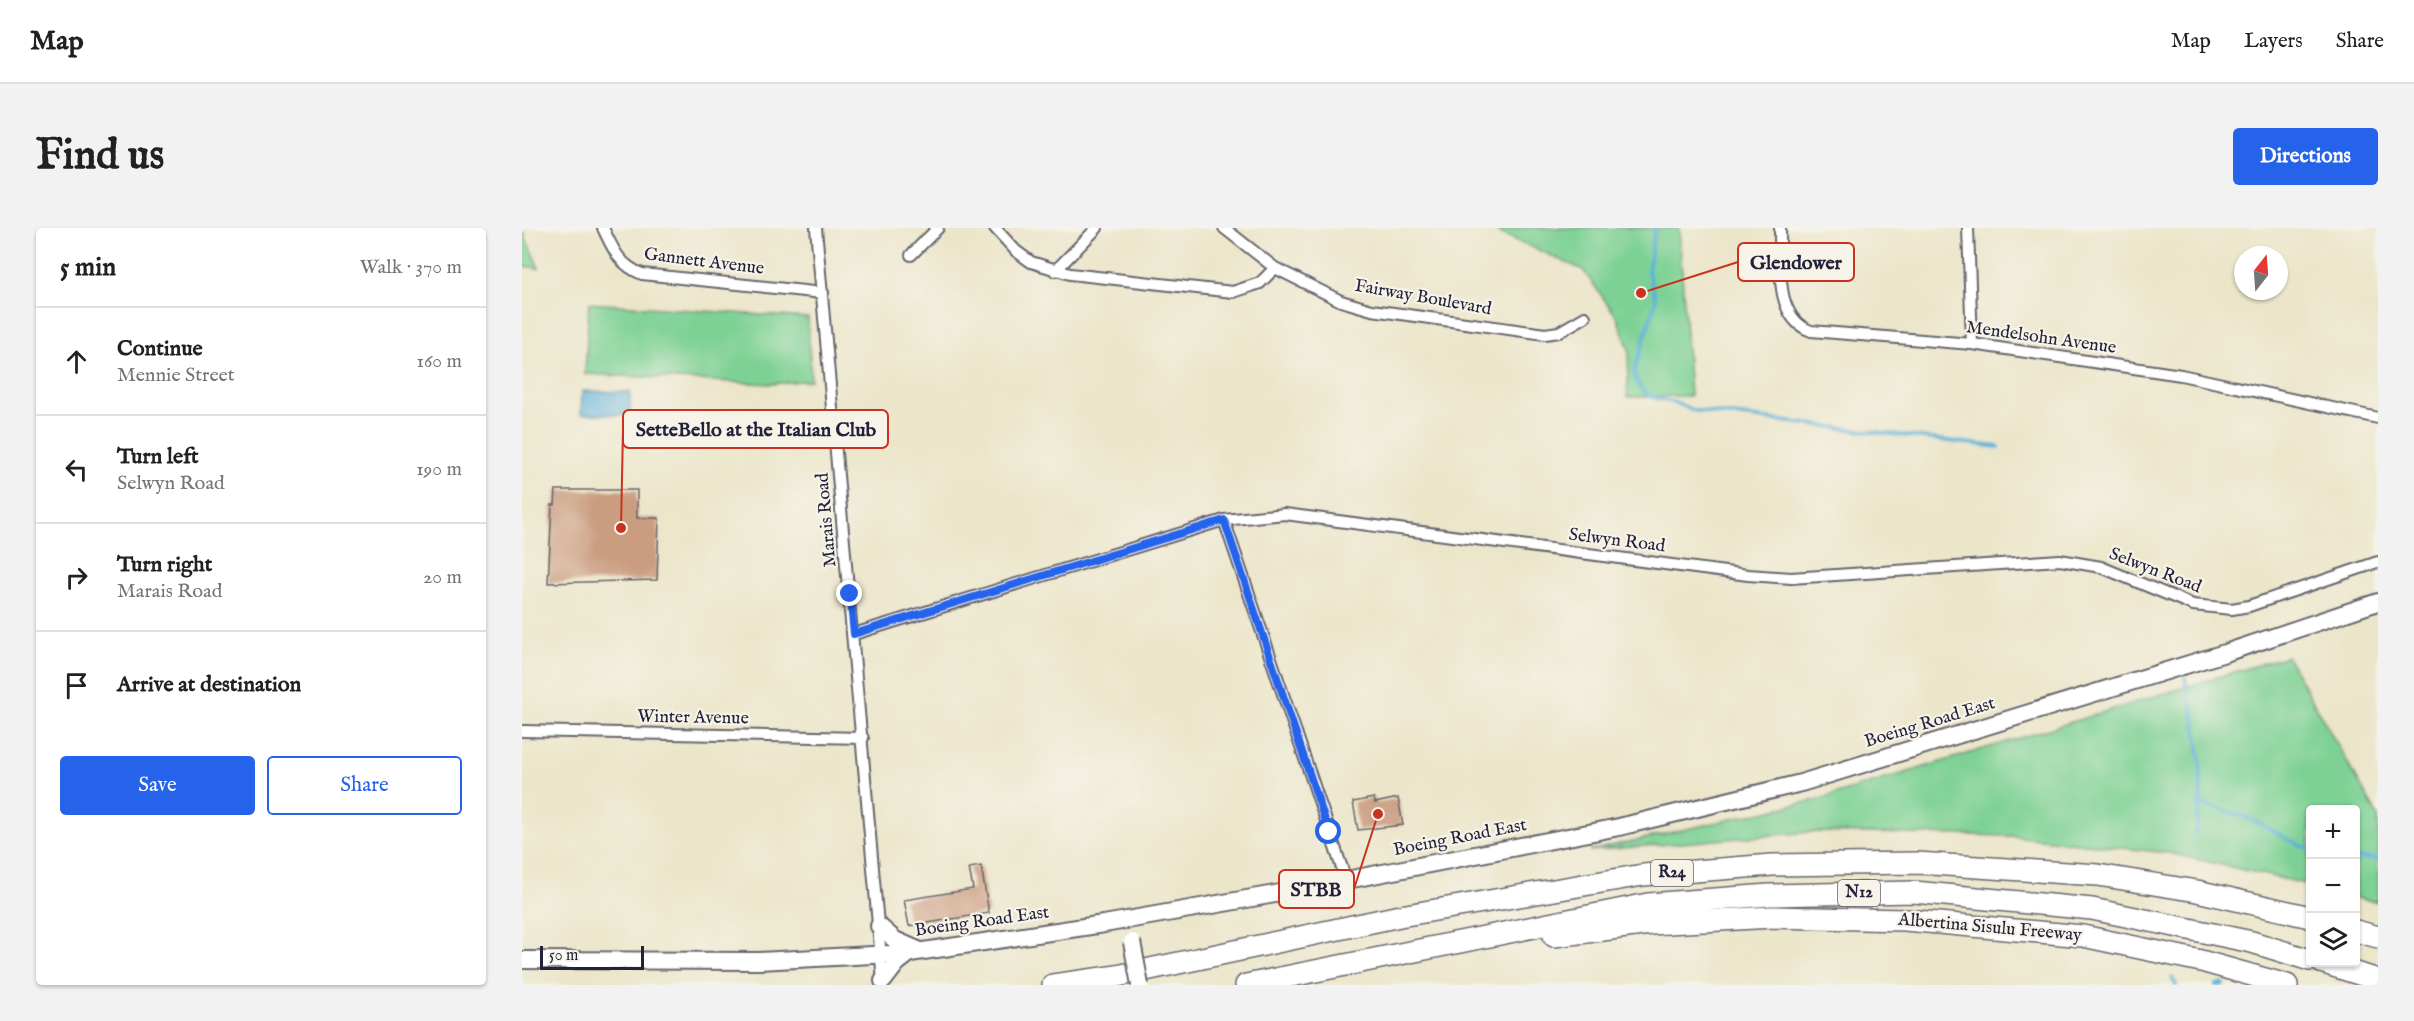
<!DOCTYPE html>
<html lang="en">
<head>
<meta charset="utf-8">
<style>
	:root { --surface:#fff; --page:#f2f2f2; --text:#202124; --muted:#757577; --line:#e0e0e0; --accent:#2563eb }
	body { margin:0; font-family:"IM FELL English",serif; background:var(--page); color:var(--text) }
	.controls { position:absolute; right:18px; bottom:18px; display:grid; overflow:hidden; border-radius:6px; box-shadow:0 2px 4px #0004 }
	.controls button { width:54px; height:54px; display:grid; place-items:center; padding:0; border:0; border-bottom:2px solid var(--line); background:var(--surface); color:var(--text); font:30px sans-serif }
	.compass { position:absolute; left:1712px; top:18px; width:54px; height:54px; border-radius:50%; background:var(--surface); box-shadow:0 2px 4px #0004; rotate:17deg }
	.scale { position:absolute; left:18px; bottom:15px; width:104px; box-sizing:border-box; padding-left:6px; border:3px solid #22223b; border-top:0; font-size:16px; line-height:21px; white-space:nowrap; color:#22223b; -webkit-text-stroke:4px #f7f3e8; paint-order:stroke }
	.stop { position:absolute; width:18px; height:18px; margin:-14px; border:4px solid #2563eb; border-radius:50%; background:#fff }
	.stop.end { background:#2563eb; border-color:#fff; box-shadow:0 2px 6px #0008 }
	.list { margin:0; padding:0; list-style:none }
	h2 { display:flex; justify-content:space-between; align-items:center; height:78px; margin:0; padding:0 24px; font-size:26px }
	h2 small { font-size:20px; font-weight:400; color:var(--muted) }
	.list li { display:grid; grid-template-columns:39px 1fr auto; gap:18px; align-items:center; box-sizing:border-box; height:108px; padding:0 24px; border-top:2px solid var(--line) }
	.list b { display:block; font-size:22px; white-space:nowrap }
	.list p { margin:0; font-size:20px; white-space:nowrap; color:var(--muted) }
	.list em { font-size:20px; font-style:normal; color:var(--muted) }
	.actions { display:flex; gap:12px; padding:18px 24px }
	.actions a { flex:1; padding:14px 0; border:2px solid var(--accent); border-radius:6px; text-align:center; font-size:21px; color:var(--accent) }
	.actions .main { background:var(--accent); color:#fff }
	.icon { flex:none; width:33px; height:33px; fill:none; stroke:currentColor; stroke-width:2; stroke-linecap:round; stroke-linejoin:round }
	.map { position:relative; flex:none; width:1856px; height:757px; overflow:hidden; border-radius:6px }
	header { display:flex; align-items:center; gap:36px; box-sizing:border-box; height:84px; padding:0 30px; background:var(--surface); border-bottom:2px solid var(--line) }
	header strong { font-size:28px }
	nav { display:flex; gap:33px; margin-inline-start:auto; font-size:21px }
	.intro { display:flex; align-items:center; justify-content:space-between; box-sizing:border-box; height:144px; padding:0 36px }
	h1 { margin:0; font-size:42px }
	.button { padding:15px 27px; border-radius:6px; background:var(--accent); color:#fff; font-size:21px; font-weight:700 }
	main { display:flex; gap:36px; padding:0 36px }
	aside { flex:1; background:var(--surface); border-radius:6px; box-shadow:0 2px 4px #0004 }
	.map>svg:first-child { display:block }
	.green { fill:#7ed194; stroke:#507a68; stroke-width:1.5 }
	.water { fill:#5cb1d8; stroke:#3f6a8a; stroke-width:1.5 }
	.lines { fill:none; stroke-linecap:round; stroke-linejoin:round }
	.stream { stroke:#5cb1d8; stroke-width:4 }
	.building { fill:#ca9c80 }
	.street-casing { stroke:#68666d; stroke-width:14 }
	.secondary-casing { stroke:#68666d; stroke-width:20 }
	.highway-casing { stroke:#68666d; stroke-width:24 }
	.street { stroke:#fff; stroke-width:10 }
	.secondary { stroke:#fff; stroke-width:16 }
	.highway { stroke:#fff; stroke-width:21 }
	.secondary-bridge-casing { stroke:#68666d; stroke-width:20; stroke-linecap:butt }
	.secondary-bridge { stroke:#fff; stroke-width:16 }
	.route { stroke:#2563eb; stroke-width:8 }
	.labels { text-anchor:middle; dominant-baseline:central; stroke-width:4.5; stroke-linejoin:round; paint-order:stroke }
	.shield { fill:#f7f3e8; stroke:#62616f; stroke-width:1.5 }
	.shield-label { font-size:16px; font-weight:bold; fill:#22223b }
	.street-label { font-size:18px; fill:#22223b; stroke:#f7f3e8 }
	.leader { fill:none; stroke:#c8321e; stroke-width:2 }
	.callout-dot { fill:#c8321e; stroke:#f7f3e8; stroke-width:2 }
	.callout { fill:#f7f3e8; stroke:#c8321e; stroke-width:2 }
	.callout-label { font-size:20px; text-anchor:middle; font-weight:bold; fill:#22223b }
</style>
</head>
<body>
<header>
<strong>Map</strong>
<nav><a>Map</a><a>Layers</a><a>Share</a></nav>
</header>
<div class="intro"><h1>Find us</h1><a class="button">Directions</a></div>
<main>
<aside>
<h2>5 min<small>Walk · 370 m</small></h2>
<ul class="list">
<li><svg class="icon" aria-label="ahead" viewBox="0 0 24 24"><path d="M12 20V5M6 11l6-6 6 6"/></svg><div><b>Continue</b><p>Mennie Street</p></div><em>160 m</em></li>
<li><svg class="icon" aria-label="left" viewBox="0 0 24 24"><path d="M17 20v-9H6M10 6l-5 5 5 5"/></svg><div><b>Turn left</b><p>Selwyn Road</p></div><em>190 m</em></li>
<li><svg class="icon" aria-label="right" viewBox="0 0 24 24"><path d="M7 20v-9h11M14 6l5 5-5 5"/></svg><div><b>Turn right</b><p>Marais Road</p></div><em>20 m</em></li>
<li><svg class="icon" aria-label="arrive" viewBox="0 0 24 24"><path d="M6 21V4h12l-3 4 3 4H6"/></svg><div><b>Arrive at destination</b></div></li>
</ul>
<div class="actions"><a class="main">Save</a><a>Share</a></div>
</aside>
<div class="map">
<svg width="1856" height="757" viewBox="0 0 1856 757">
	<rect width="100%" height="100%" fill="#f7f3e8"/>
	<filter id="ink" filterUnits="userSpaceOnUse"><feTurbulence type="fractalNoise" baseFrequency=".0167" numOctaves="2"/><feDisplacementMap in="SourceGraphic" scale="12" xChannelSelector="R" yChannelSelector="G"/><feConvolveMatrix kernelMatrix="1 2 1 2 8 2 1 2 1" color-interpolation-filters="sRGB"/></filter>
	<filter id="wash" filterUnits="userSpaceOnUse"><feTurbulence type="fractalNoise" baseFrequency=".008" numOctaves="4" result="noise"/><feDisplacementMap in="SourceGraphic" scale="24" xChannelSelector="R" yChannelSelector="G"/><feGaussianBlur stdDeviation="1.35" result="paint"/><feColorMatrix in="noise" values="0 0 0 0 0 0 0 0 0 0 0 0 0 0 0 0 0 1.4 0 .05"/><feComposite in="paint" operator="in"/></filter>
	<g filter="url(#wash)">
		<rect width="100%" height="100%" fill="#ebe5c9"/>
		<path class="green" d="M967,0H1157L1168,168L1105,169L1107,121L1095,89L1061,42Z
			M0,1L17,40L0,38Z
			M67,75L286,90L289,152L249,156L63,146Z
			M1765,428L1856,588V674L1834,670V582H1788V657L1647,625L1490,608L1288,604L1067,623L1298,571Z"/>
		<path class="water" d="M60,163L108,164V187L59,186Z"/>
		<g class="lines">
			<path class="stream" d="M1133,0L1126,43L1134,72L1112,144C1119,179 1146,166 1169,182L1477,219
				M1663,450C1677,501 1685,554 1673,606
				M1679,576C1700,582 1722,587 1742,598C1757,607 1771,615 1788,621
				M1834,630L1856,631
				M1650,750L1654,757
				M1695,757L1701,756"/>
		</g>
		<g id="blocks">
			<path class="building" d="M34,262H115V290H137L135,352L26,355L30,277H33Z
				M852,570L853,575L876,570L881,597L836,602L831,574Z
				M459,638L467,685L387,698L382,672L451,661L447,640Z"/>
		</g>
	</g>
	<g filter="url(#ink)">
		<use href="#blocks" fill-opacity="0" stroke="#68666d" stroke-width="1.5"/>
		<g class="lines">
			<defs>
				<path id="street" d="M81,0C91,21 97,37 120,46L301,65
					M294,0L361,753
					M473,0L494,23L509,34L548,46L711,64L738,55L753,40
					M702,0L753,40L819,73L850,82L1023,106L1037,104L1063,89
					M1258,0C1259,33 1251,90 1289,103L1450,116L1659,147L1856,190
					M1446,0L1450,116
					M389,27L416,0
					M533,43L575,0
					M702,292L824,652
					M332,406L702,292L763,286L1226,347L1269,350L1538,332L1579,339L1671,377L1710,381L1727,378L1856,334
					M0,503L341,510"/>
				<path id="secondary" d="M357,698L373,712L396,722
					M0,732L237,733L388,725L582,696L753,666L1097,599L1279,555L1703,425L1856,374
					M361,753L375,735L388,725"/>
				<path id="highway" d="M1834,703L1856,709
					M1032,708L1129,696L1250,689L1383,692L1561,708L1679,733L1765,757
					M1799,734L1856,752
					M531,757L595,748L878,688L1121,647L1250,637L1395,635L1576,647L1675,663L1788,689
					M724,757L1126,676L1247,667L1392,664L1570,681L1730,714L1788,732"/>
			</defs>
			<use href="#street" class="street-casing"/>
			<use href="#secondary" class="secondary-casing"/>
			<use href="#highway" class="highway-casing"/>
			<use href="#street" class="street"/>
			<use href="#secondary" class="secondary"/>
			<use href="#highway" class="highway"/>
			<defs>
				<path id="secondary-bridge" d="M610,714L618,757"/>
			</defs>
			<use href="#secondary-bridge" class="secondary-bridge-casing"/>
			<use href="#secondary-bridge" class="secondary-bridge"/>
		</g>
	</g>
	<g class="lines" filter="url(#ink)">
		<path class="route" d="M328,366L332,406L702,292L807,604"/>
	</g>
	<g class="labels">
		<g class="shield">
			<rect x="1129" y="632" width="42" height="26" rx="4.5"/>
			<rect x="1316" y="652" width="42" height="26" rx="4.5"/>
		</g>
		<g class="shield-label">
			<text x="1150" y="645">R24</text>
			<text x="1337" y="665">N12</text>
		</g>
		<g class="street-label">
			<text transform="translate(182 34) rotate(7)">Gannett Avenue</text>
			<text transform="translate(901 70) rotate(10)">Fairway Boulevard</text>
			<text transform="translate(1519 110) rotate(8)">Mendelsohn Avenue</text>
			<text transform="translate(305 292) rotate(-95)">Marais Road</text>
			<text transform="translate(1095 313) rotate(7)">Selwyn Road</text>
			<text transform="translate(1633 343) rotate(21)">Selwyn Road</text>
			<text transform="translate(171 490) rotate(1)">Winter Avenue</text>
			<text transform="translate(1408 495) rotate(-17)">Boeing Road East</text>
			<text transform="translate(938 610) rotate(-11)">Boeing Road East</text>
			<text transform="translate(460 694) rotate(-8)">Boeing Road East</text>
			<text transform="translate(1468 700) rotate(5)">Albertina Sisulu Freeway</text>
		</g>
	</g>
	<path class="leader" d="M1119 65L1216 34M99 300L101 201M856 586L832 661"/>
	<g class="callout-dot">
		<circle cx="1119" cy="65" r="6"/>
		<circle cx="99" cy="300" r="6"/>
		<circle cx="856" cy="586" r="6"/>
	</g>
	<g class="callout">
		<rect x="1216" y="15" width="116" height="38" rx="6"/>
		<rect x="101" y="182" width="265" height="38" rx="6"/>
		<rect x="757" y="642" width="75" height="38" rx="6"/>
	</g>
	<g class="callout-label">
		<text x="1274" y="41">Glendower</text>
		<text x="234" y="208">SetteBello at the Italian Club</text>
		<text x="794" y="668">STBB</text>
	</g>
</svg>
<div class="controls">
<button>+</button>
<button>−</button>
<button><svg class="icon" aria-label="layers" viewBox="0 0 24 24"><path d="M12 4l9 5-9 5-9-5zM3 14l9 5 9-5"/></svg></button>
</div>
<svg class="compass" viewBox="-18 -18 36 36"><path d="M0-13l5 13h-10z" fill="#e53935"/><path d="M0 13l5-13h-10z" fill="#757577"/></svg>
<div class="scale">50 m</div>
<div class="stop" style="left:807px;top:604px"></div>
<div class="stop end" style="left:328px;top:366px"></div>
</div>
</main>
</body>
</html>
